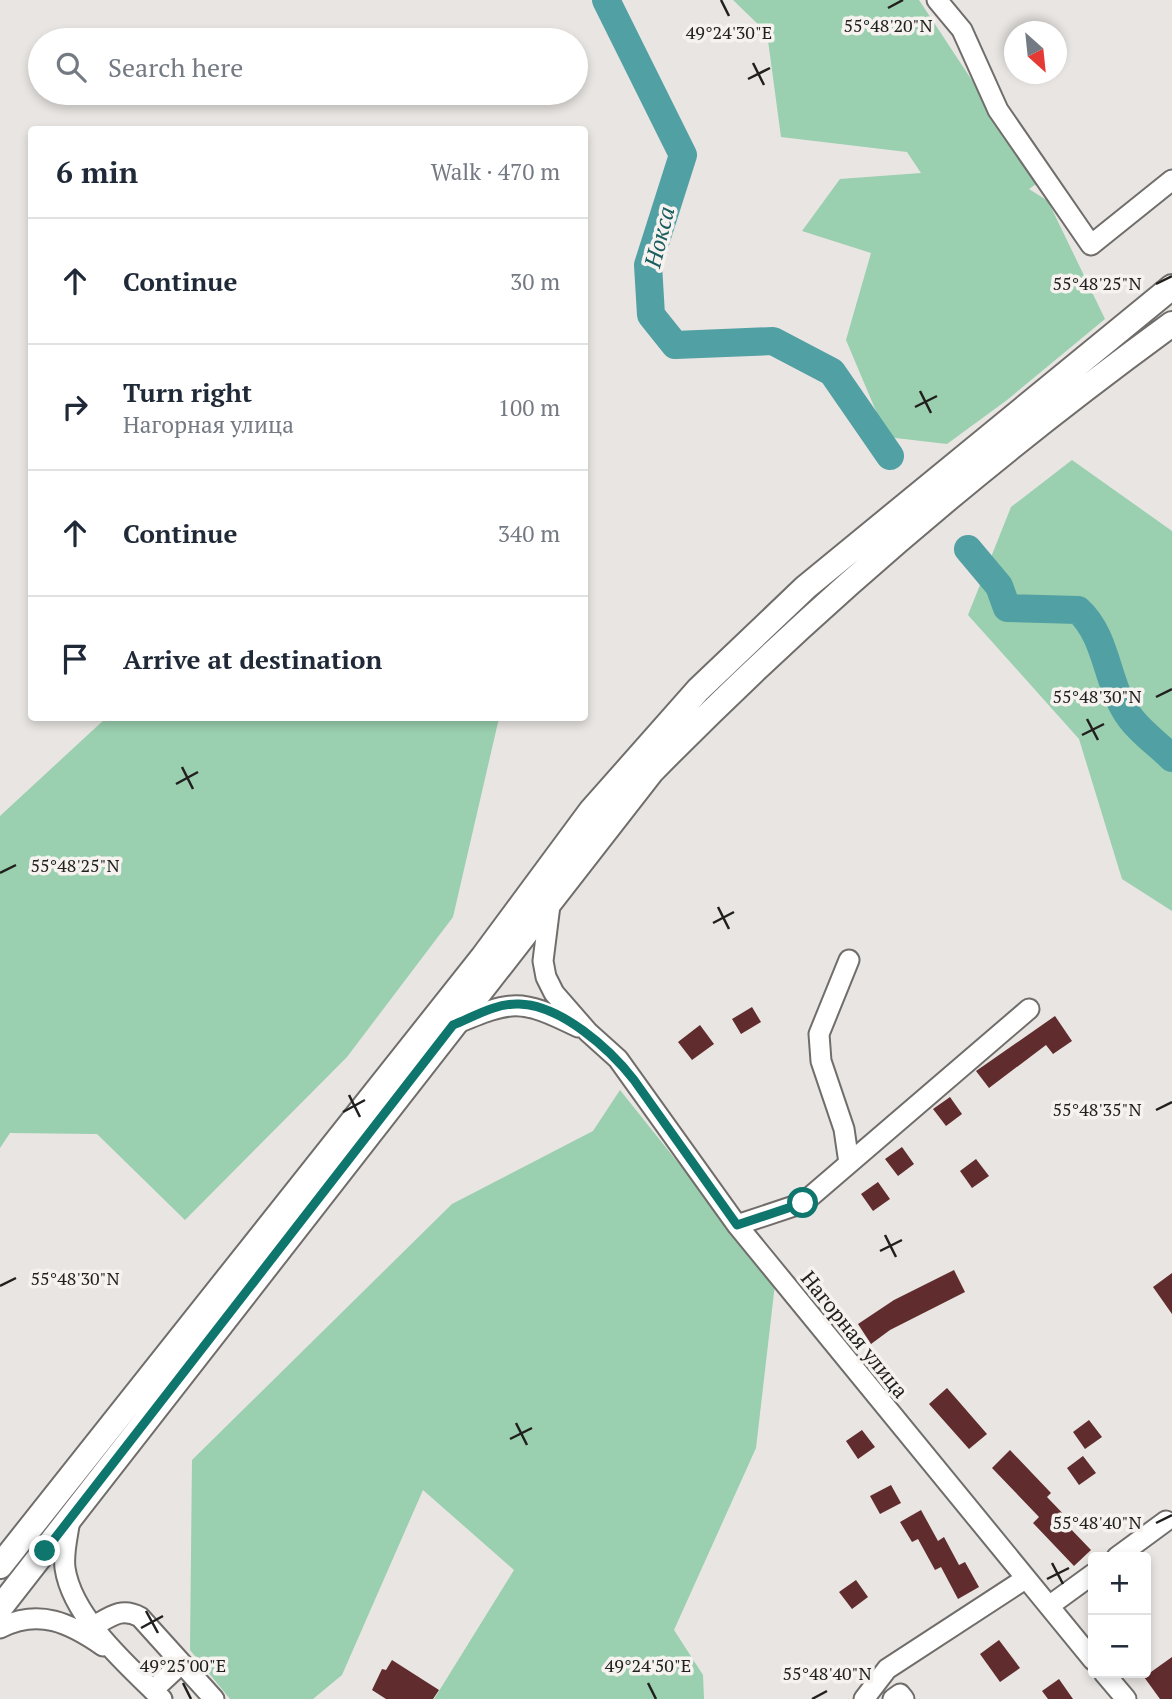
<!DOCTYPE html>
<html lang="en">
<head>
<meta charset="utf-8">
<style>
	:root { --surface:#fff; --page:#f6f6f7; --text:#1f2937; --muted:#747a83; --line:#e0e1e3 }
	body { margin:0; font-family:"PT Serif",serif; background:var(--page); color:var(--text) }
	.controls { position:absolute; right:21px; bottom:21px; display:grid; overflow:hidden; border-radius:7px; box-shadow:0 4px 10px #0003 }
	.controls button { width:63px; height:63px; display:grid; place-items:center; padding:0; border:0; border-bottom:2px solid var(--line); background:var(--surface); color:var(--text); font:35px sans-serif }
	.compass { position:absolute; left:1004px; top:21px; width:63px; height:63px; border-radius:50%; background:var(--surface); box-shadow:0 4px 10px #0003; rotate:153deg }
	.stop { position:absolute; width:21px; height:21px; margin:-16px; border:5px solid #0f766e; border-radius:50%; background:#fff }
	.stop.end { background:#0f766e; border-color:#fff; box-shadow:0 2px 7px #0008 }
	.list { margin:0; padding:0; list-style:none }
	h2 { display:flex; justify-content:space-between; align-items:center; height:91px; margin:0; padding:0 28px; font-size:30px }
	h2 small { font-size:23px; font-weight:400; color:var(--muted) }
	.list li { display:grid; grid-template-columns:46px 1fr auto; gap:21px; align-items:center; box-sizing:border-box; height:126px; padding:0 28px; border-top:2px solid var(--line) }
	.list b { display:block; font-size:26px; white-space:nowrap }
	.list p { margin:0; font-size:23px; white-space:nowrap; color:var(--muted) }
	.list em { font-size:23px; font-style:normal; color:var(--muted) }
	.icon { flex:none; width:38px; height:38px; fill:none; stroke:currentColor; stroke-width:2; stroke-linecap:round; stroke-linejoin:round }
	.map { position:relative; flex:none; width:1172px; height:1699px; overflow:hidden }
	.search { position:absolute; background:var(--surface); box-shadow:0 4px 10px #0003; left:28px; top:28px; width:560px; height:77px; display:flex; align-items:center; gap:18px; box-sizing:border-box; padding:0 24px; border-radius:38px; color:var(--muted); font-size:26px }
	.panel { position:absolute; background:var(--surface); box-shadow:0 4px 10px #0003; left:28px; top:126px; width:560px; height:595px; border-radius:7px }
	.map>svg:first-child { display:block }
	.green { fill:#9acfaf }
	.lines { fill:none; stroke-linecap:round; stroke-linejoin:round }
	.river { stroke:#51a0a3; stroke-width:28 }
	.building { fill:#612c2d }
	.minor-casing { stroke:#706d6a; stroke-width:23 }
	.major-casing { stroke:#706d6a; stroke-width:28 }
	.minor { stroke:#fff; stroke-width:19 }
	.major { stroke:#fff; stroke-width:24 }
	.route { stroke:#0f766e; stroke-width:9 }
	.ticks { fill:none; stroke:#21201e; stroke-width:2.5 }
	.labels { text-anchor:middle; dominant-baseline:central; stroke-width:7; stroke-linejoin:round; paint-order:stroke }
	.street-label { font-size:21px; fill:#21201e; stroke:#f5f2ef }
	.water-label { font-size:23px; font-style:italic; fill:#1a5d5f; stroke:#f5f2ef }
	.ticks-label { font-size:18px; text-anchor:middle; fill:#21201e; stroke:#f5f2ef; stroke-width:7; stroke-linejoin:round; paint-order:stroke }
</style>
</head>
<body>
<div class="map">
<svg width="1172" height="1699" viewBox="0 0 1172 1699">
	<rect width="100%" height="100%" fill="#e8e5e2"/>
	<path class="green" d="M733,0H919L1039,182L1029,189L1048,201L1105,319L1007,400L947,444L887,437L846,340L871,253L802,231L840,179L921,173L907,152L781,137L767,33Z
		M1072,460L1172,531V911L1122,879L1079,739L968,615L1011,507Z
		M106,718H499L453,917L347,1057L185,1220L97,1134L10,1133L0,1148V816Z
		M620,1090L775,1284L756,1448L674,1630L703,1675L704,1699H434L514,1570L423,1490L342,1675L313,1699H230L190,1650L192,1460L452,1204L593,1131Z"/>
	<g class="lines">
		<path class="river" d="M606,0L683,155L648,265L651,315L675,345L773,341L832,372L890,456
			M968,549L999,586L1007,608L1078,610C1108,637 1106,684 1129,716C1140,732 1159,745 1172,758"/>
	</g>
	<path class="building" d="M752,1007L761,1022L741,1034L732,1019Z
		M1055,1016L1072,1041L1053,1054L1046,1045L989,1088L976,1071Z
		M700,1025L714,1044L692,1060L678,1042Z
		M950,1097L962,1114L946,1126L933,1109Z
		M902,1147L914,1164L898,1176L885,1159Z
		M976,1159L989,1176L972,1188L960,1171Z
		M878,1182L890,1199L873,1211L861,1194Z
		M954,1270L965,1292L890,1330L871,1344L858,1324L894,1300Z
		M1172,1273V1314L1153,1287Z
		M947,1388L987,1434L969,1449L929,1404Z
		M1089,1420L1102,1437L1085,1449L1073,1432Z
		M862,1430L875,1447L858,1459L846,1441Z
		M1010,1450L1051,1493L1047,1497L1070,1521L1066,1524L1091,1550L1074,1566L1033,1523L1039,1517L992,1468Z
		M1083,1456L1096,1473L1079,1485L1067,1468Z
		M891,1485L901,1503L880,1514L870,1496Z
		M921,1510L938,1541L944,1537L959,1565L965,1562L979,1587L958,1599L941,1567L935,1570L918,1539L912,1542L900,1522Z
		M856,1580L868,1597L852,1609L839,1592Z
		M999,1640L1020,1668L1000,1682L980,1654Z
		M1172,1657V1699H1160L1144,1677Z
		M392,1660L439,1690L433,1699H386L372,1690L382,1669L386,1670Z
		M1059,1679L1073,1699H1048L1042,1691Z"/>
	<g class="lines">
		<defs>
			<path id="minor" d="M937,0L962,30L998,110L1091,245L1172,180
				M550,905L543,961L546,977L554,993L588,1032L618,1059L737,1225L1093,1660
				M849,960L819,1034L821,1061L844,1129L849,1163
				M453,1025C513,1000 519,998 578,1027
				M737,1225L803,1203L1029,1009
				M70,1519C68,1535 63,1552 65,1568C72,1617 128,1666 162,1699
				M1117,1557L1166,1521
				M1049,1606L1093,1574
				M94,1626C111,1616 122,1607 140,1617L214,1699
				M0,1628C39,1608 70,1623 103,1646
				M1104,1673L1126,1699
				M153,1690L181,1664
				M864,1699L887,1669L1025,1579
				M893,1699L900,1694L904,1699"/>
			<path id="major" d="M0,1566L483,957L591,811L698,690L806,587L1172,287
				M0,1608L652,771C812,608 987,459 1172,324"/>
		</defs>
		<use href="#minor" class="minor-casing"/>
		<use href="#major" class="major-casing"/>
		<use href="#minor" class="minor"/>
		<use href="#major" class="major"/>
	</g>
	<g class="lines">
		<path class="route" d="M45,1551L453,1025C473,1017 496,1003 519,1004C561,1005 610,1049 634,1080L737,1225L803,1203"/>
	</g>
	<path class="ticks" d="M721,0L729,16M888,8L903,0M753,63L764,85M748,79L770,68M1156,284L1172,276M920,391L931,413M915,407L937,396M1156,697L1172,689M1087,719L1098,740M1082,735L1104,724M182,767L193,789M176,784L198,772M0,873L16,865M718,907L729,929M713,923L734,912M349,1095L360,1117M1156,1110L1172,1102M343,1112L365,1100M885,1235L896,1257M880,1251L902,1240M0,1286L16,1278M516,1423L527,1445M510,1439L532,1428M1156,1523L1172,1515M1052,1563L1063,1584M1047,1579L1069,1568M146,1611L158,1633M141,1628L163,1616M183,1683L191,1699M648,1683L656,1699M812,1699L827,1691"/>
	<g class="labels">
		<g class="street-label">
			<text transform="translate(855 1334) rotate(51)">Нагорная улица</text>
		</g>
		<g class="water-label">
			<text transform="translate(659 237) rotate(-76)">Нокса</text>
		</g>
	</g>
	<g class="ticks-label">
		<text x="888" y="32">55°48'20"N</text>
		<text x="729" y="39">49°24'30"E</text>
		<text x="1097" y="290">55°48'25"N</text>
		<text x="1097" y="703">55°48'30"N</text>
		<text x="75" y="872">55°48'25"N</text>
		<text x="1097" y="1116">55°48'35"N</text>
		<text x="75" y="1285">55°48'30"N</text>
		<text x="1097" y="1529">55°48'40"N</text>
		<text x="183" y="1672">49°25'00"E</text>
		<text x="648" y="1672">49°24'50"E</text>
		<text x="827" y="1680">55°48'40"N</text>
	</g>
</svg>
<div class="controls">
<button>+</button>
<button>−</button>
</div>
<svg class="compass" viewBox="-18 -18 36 36"><path d="M0-13l5 13h-10z" fill="#e53935"/><path d="M0 13l5-13h-10z" fill="#747a83"/></svg>
<div class="stop" style="left:803px;top:1203px"></div>
<div class="stop end" style="left:45px;top:1551px"></div>
<div class="search"><svg class="icon" aria-label="search" viewBox="0 0 24 24"><circle cx="10" cy="10" r="6"/><path d="M15 15l6 6"/></svg>Search here</div>
<section class="panel">
<h2>6 min<small>Walk · 470 m</small></h2>
<ul class="list">
<li><svg class="icon" aria-label="ahead" viewBox="0 0 24 24"><path d="M12 20V5M6 11l6-6 6 6"/></svg><div><b>Continue</b></div><em>30 m</em></li>
<li><svg class="icon" aria-label="right" viewBox="0 0 24 24"><path d="M7 20v-9h11M14 6l5 5-5 5"/></svg><div><b>Turn right</b><p>Нагорная улица</p></div><em>100 m</em></li>
<li><svg class="icon" aria-label="ahead" viewBox="0 0 24 24"><path d="M12 20V5M6 11l6-6 6 6"/></svg><div><b>Continue</b></div><em>340 m</em></li>
<li><svg class="icon" aria-label="arrive" viewBox="0 0 24 24"><path d="M6 21V4h12l-3 4 3 4H6"/></svg><div><b>Arrive at destination</b></div></li>
</ul>
</section>
</div>
</body>
</html>
